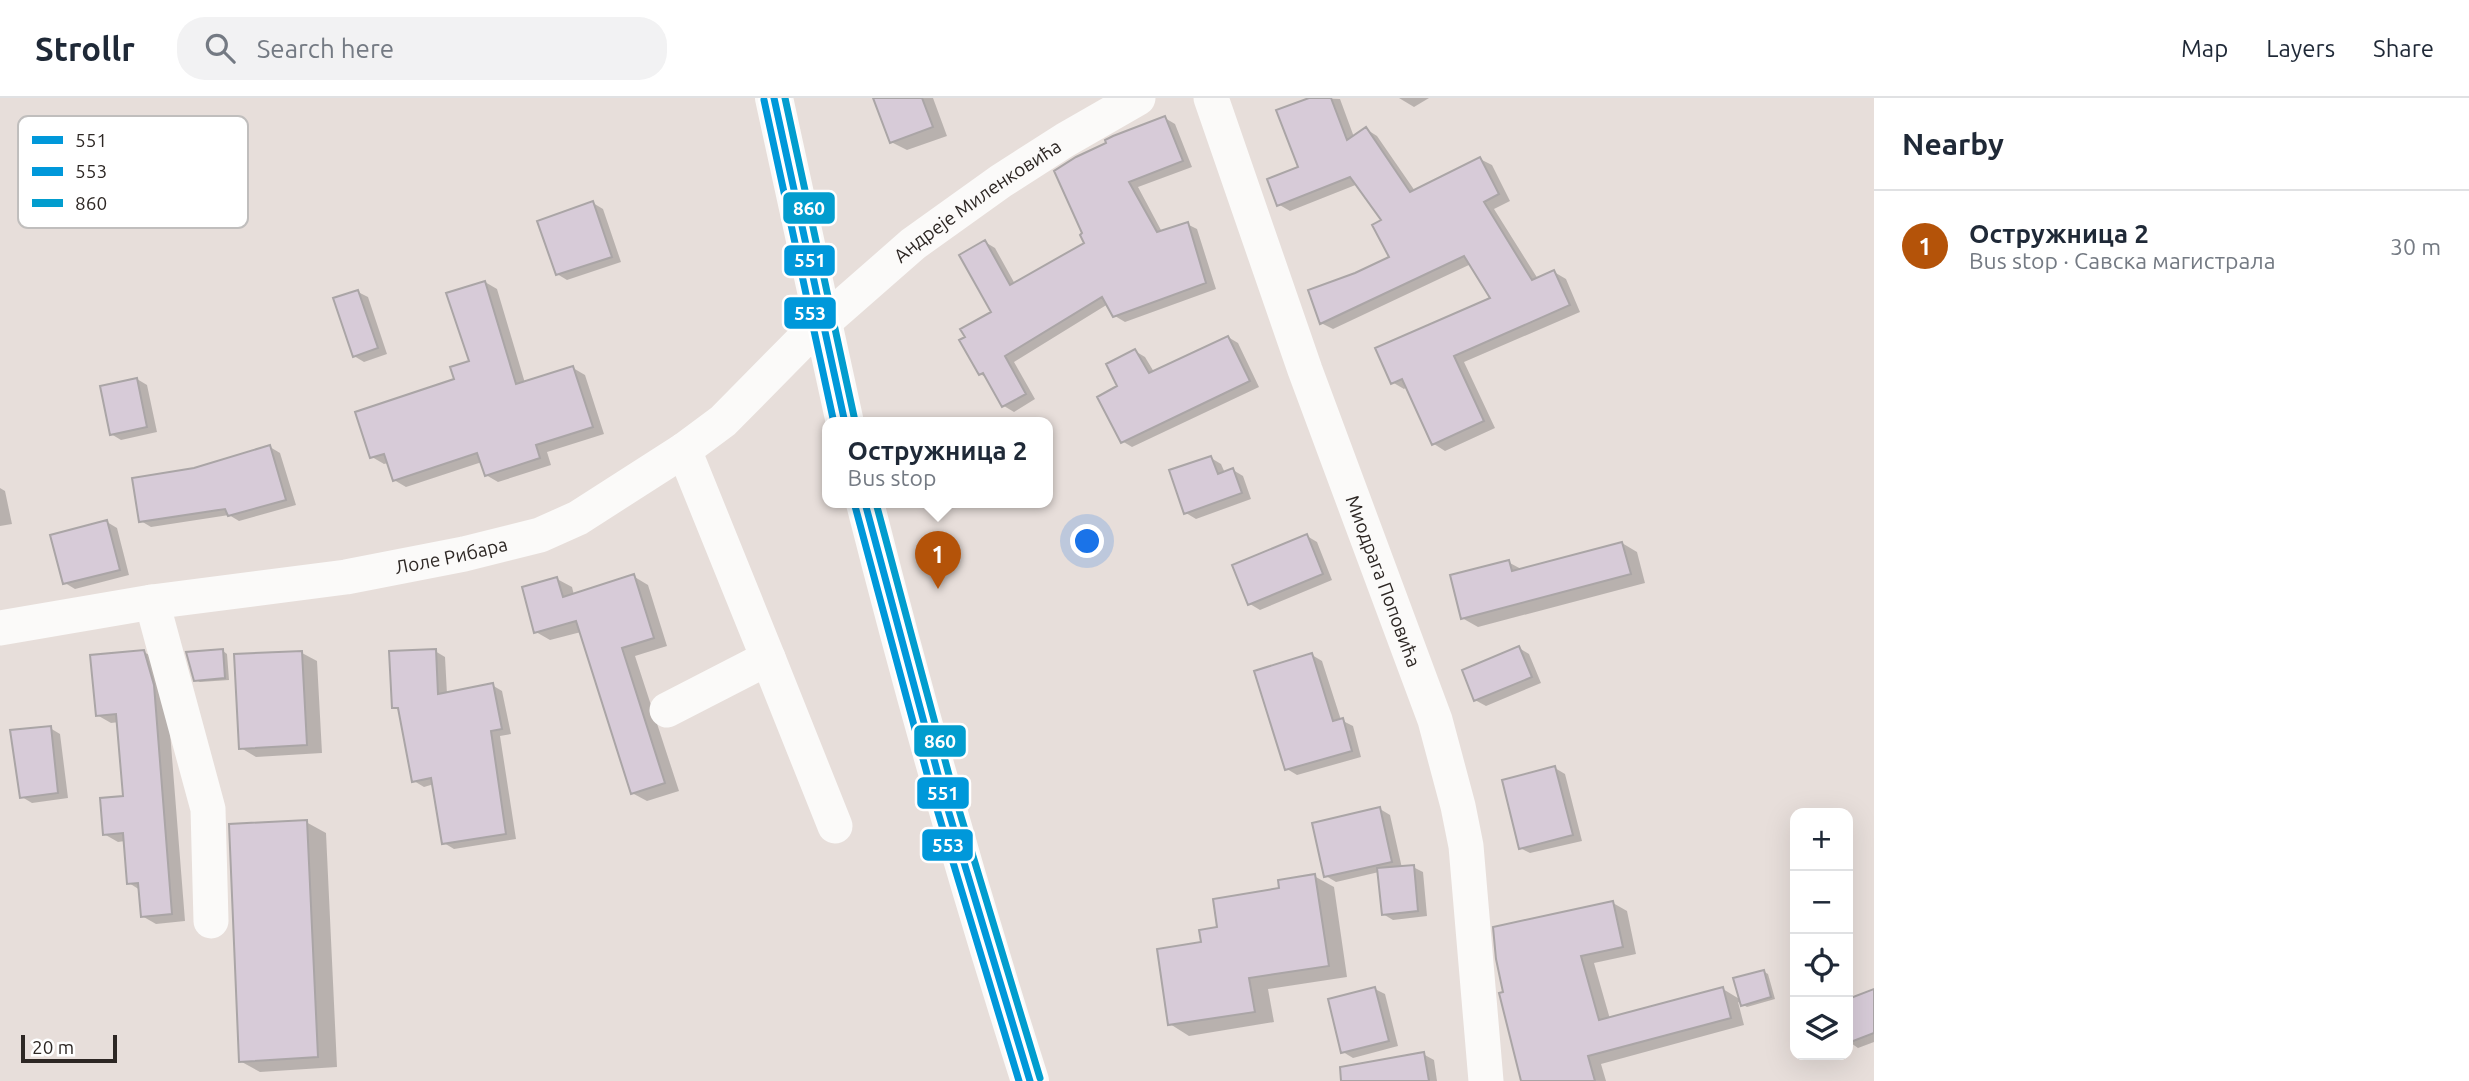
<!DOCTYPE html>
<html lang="en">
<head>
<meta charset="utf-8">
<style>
	:root { --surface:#fff; --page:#f2f2f3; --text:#1f2937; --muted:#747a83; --line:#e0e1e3; --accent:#b45309 }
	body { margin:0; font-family:Ubuntu,sans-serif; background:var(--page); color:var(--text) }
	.controls { position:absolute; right:21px; bottom:21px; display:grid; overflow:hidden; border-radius:14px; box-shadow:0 7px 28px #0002 }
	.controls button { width:63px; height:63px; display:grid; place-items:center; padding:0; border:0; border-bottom:2px solid var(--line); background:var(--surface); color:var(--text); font:35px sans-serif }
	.scale { position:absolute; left:21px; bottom:18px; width:96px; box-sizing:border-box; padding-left:7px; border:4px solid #2d2724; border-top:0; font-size:19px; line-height:24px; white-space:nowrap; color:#2d2724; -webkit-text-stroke:5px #fff; paint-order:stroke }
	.you { position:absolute; left:1088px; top:444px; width:24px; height:24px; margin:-18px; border:5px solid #fff; border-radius:50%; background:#1a73e8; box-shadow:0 0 0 10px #1a73e833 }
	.badge { display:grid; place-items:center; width:46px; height:46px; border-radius:50%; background:var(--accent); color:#fff; font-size:23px; font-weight:700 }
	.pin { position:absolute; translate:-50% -58px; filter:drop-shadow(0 2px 4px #0008) }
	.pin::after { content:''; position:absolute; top:37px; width:24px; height:21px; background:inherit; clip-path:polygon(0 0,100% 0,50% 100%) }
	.popup { position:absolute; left:822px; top:319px; width:231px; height:91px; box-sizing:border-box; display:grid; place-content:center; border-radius:14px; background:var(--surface); filter:drop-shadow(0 2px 5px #0005); font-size:23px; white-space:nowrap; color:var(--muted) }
	.popup b { font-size:26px; color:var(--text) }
	.popup::after { content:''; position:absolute; left:50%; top:100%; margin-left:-14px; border:14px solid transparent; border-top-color:var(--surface) }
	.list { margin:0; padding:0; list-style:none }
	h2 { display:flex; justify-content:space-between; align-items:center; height:91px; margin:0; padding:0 28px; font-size:30px }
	h2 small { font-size:23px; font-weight:400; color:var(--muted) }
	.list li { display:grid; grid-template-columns:46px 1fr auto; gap:21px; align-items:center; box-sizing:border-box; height:112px; padding:0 28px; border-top:2px solid var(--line) }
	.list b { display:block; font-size:26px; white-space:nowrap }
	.list p { margin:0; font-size:23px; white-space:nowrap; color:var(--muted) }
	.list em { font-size:23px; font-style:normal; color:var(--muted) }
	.icon { flex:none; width:38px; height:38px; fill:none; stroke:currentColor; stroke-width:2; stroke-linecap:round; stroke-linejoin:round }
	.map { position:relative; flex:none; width:1874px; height:983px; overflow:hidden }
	header { display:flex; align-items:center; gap:42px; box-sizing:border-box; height:98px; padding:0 35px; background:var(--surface); border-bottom:2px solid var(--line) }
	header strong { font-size:33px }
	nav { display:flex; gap:38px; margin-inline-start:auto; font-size:24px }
	.search { width:490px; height:63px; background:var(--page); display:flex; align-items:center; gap:18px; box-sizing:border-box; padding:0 24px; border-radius:28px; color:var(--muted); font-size:26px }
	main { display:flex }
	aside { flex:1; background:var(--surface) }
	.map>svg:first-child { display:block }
	.shadow { fill:#0003 }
	.building { fill:#d7cbd8; stroke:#aaa5a6; stroke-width:2 }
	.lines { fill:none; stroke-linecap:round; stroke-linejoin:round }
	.minor { stroke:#fbfaf9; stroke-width:35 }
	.major { stroke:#fbfaf9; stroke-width:38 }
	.bus-1-casing { stroke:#fff; stroke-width:12 }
	.bus-2-casing { stroke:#fff; stroke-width:12 }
	.bus-3-casing { stroke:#fff; stroke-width:12 }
	.bus-1 { stroke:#0098da; stroke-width:7 }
	.bus-2 { stroke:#0098da; stroke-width:7 }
	.bus-3 { stroke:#029dce; stroke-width:7 }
	.labels { text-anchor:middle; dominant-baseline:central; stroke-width:5; stroke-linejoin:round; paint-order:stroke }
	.street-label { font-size:19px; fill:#2d2724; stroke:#fff }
	.key { fill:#fff; stroke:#c0bebd; stroke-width:2 }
	.key-label { font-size:19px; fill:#2d2724 }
	.line-badge { stroke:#fff; stroke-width:2.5 }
	.badge-label { font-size:19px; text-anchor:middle; font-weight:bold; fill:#fff }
</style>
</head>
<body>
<header>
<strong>Strollr</strong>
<div class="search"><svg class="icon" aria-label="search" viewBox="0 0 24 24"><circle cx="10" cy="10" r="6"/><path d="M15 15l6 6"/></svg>Search here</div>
<nav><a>Map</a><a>Layers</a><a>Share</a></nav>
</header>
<main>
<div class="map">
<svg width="1874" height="983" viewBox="0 0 1874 983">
	<rect width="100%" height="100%" fill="#e7deda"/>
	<path class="shadow" d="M875,0H933L947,38L907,52L891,44Z
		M1313,0L1340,1L1354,39L1366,31L1377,38L1415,93L1480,61L1492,67L1510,103L1494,111L1538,181L1554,174L1566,181L1580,214L1464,264L1495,330L1445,353L1434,346L1407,289L1404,291L1392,284L1493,201L1471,166L1333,231L1321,225L1356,177L1391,160L1383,123L1358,86L1290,113L1278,106L1301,70Z
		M1399,0H1429L1414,9Z
		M1165,20L1175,26L1192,69L1138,89L1162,134L1187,126L1197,131L1216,191L1125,224L1115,218L1108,206L1014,264L1035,301L1014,314L1004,308L988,280L980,276L993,214L985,144L995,150L1015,186L1087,146Z
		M593,105L603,111L621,164L567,182L557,176Z
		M485,184L497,191L525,285L573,270L585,277L604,336L547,354L551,367L498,384L486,377L482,364L406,389L394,382L388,365L384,366L372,359L456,282L471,265Z
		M358,194L368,199L387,256L364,264L354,258Z
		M1228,239L1238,245L1259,289L1132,349L1122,343L1135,253L1145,259L1154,274Z
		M137,281L147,287L157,334L121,342L111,336Z
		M270,349L280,355L296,407L239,423L229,417L151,429L141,423L194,372Z
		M1211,360L1221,366L1225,375L1233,372L1243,378L1251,401L1196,421L1186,415Z
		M0,390L5,393L12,426L0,428Z
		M107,424L117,430L129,477L75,491L65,485Z
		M1307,438L1317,444L1332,482L1260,512L1250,506Z
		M1622,445L1637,454L1645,485L1478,529L1462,520L1508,464L1523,472Z
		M633,478L648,487L667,548L635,558L679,693L647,703L632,695L581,534L550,542L536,534L557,481L572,489L574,497Z
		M1519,550L1529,556L1541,585L1486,608L1475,602Z
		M223,553L227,556L229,582L200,584L196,582Z
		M435,553L445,559L447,596L492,587L502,593L511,636L500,638L516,741L454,751L444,745L434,686L424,689L414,683L400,613L394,609Z
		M144,554L158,562L167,596L185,823L156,826L142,818L140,792L129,785L125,743L118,744L104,736L125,699L119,624L111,625L97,617Z
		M302,555L317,563L322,655L256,659L241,650Z
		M1312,557L1322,563L1341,622L1353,628L1361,659L1297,677L1287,671Z
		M50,630L60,636L68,700L32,705L22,699Z
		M1555,670L1565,676L1582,743L1530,755L1520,750Z
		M1380,711L1390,717L1402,770L1413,769L1423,774L1427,818L1393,822L1383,816L1379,774L1336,784L1326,778Z
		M306,724L326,735L337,969L260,974L240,963Z
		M1314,778L1334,789L1347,879L1268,891L1274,924L1189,938L1170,926L1203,845L1281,792Z
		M1613,805L1627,813L1636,856L1594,865L1610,921L1723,891L1741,902L1763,873L1768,876L1775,901L1747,909L1738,904L1744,927L1601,966L1606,983H1523L1501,897Z
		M1375,891L1385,896L1398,948L1353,960L1343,954Z
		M1874,893V944L1858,950L1848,943V903Z
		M1423,956L1434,962L1437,983H1384Z"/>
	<path class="building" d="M873,0H922L933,29L890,45Z
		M1309,0H1331L1347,42L1366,29L1410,94L1480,59L1499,96L1484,104L1532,182L1554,172L1570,207L1454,258L1484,323L1432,347L1402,281L1391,286L1375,250L1490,200L1464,158L1320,226L1308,192L1355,175L1389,159L1372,127L1381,122L1350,79L1277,108L1267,81L1298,69L1276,12Z
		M1165,18L1183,63L1129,84L1157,134L1188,124L1206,185L1113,219L1102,199L1005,258L1026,296L1002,309L983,275L979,277L959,242L965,239L960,231L991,214L959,157L985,142L1010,187L1084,145L1080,137L1082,135L1054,73L1076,59L1106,45L1105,42L1113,38Z
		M593,103L612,159L556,177L537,123Z
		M485,183L516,286L573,268L593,329L536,347L540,360L485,378L477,355L393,383L384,356L370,360L355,314L454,281L450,269L469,263L446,195Z
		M358,192L378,250L353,259L333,200Z
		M1228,238L1250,283L1121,345L1097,299L1117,288L1106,266L1135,251L1149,275Z
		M137,280L147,329L110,337L100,288Z
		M270,347L286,402L228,418L225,411L139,424L132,380L194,370Z
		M1211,358L1218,376L1233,370L1242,395L1184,416L1169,372Z
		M107,422L120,472L63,486L50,437Z
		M1307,436L1323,476L1248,507L1232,467Z
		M1622,444L1631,476L1461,521L1450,477L1509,462L1512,473Z
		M634,476L654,540L622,550L665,685L631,696L576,523L534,535L522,489L557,479L563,499Z
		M1519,548L1532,579L1474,603L1462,572Z
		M223,551L225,580L194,583L186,554Z
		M436,551L438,596L493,585L502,631L491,633L506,736L442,746L431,680L412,684L398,610H392L389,553Z
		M144,552L154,587L172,816L141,819L138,785L127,786L123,735L103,737L100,700L123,698L116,616L96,618L90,557Z
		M302,553L307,647L239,651L234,556Z
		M1312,555L1333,623L1343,620L1352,653L1285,672L1254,573Z
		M51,628L58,695L20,700L10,632Z
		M1555,668L1573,737L1519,751L1502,682Z
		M1380,709L1392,764L1324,779L1312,725Z
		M307,722L318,959L239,964L229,726Z
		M1414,767L1418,813L1382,817L1377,770Z
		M1315,776L1329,868L1249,880L1255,914L1168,927L1157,851L1201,844L1199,832L1217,829L1213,801L1279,790L1278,782Z
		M1613,803L1623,849L1581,858L1599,922L1723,889L1731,920L1588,958L1595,983H1521L1499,895L1503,894L1496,861L1493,829Z
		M1764,872L1771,899L1741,908L1733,880Z
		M1375,889L1389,943L1341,955L1328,901Z
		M1874,891V935L1848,945V901Z
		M1424,954L1429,983H1341L1340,969Z"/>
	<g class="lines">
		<g class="minor">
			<path id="s1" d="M1211,0L1305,272L1435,622L1458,708L1466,748L1486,983"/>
			<path d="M152,504L208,711L211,823"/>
			<path id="s2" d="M0,530L152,504L346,479L464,456L540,437L578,420L684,352L723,323L800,245L913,146L1001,83L1065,42L1138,0"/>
			<path d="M768,560L835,728"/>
			<path d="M667,612L768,560L684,352"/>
		</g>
		<path class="major" d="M774,0L845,325
			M865,405C914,599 969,792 1030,983"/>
		<defs>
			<path id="bus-1" d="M774,0L845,325
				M865,405L943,695L1030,983"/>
			<path id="bus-2" d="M764,2L834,325
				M855,408L933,698L1019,983"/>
			<path id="bus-3" d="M785,0L855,323
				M876,405L953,692L1040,980"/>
		</defs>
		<use href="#bus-1" class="bus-1-casing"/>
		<use href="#bus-2" class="bus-2-casing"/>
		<use href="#bus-3" class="bus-3-casing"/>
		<use href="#bus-1" class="bus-1"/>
		<use href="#bus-2" class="bus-2"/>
		<use href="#bus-3" class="bus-3"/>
	</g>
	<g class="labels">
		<g class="street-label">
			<text stroke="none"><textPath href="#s2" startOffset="1102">Андреје Миленковића</textPath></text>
			<text stroke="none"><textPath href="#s2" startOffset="457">Лоле Рибара</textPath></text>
			<text stroke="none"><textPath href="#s1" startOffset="513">Миодрага Поповића</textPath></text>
		</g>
	</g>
	<rect x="18" y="18" width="230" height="112" rx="10" class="key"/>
	<rect x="32" y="38" width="31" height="8" fill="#0098da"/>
	<rect x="32" y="69" width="31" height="9" fill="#0098da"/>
	<rect x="32" y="101" width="31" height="8" fill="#029dce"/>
	<g class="key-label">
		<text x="75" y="49">551</text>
		<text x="75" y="80">553</text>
		<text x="75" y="112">860</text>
	</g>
	<g class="line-badge">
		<rect x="782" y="93" width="54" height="34" rx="7" fill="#029dce"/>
		<rect x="783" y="146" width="53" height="33" rx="7" fill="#0098da"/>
		<rect x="783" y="198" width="54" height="34" rx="7" fill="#0098da"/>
		<rect x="913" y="626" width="54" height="34" rx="7" fill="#029dce"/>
		<rect x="916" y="678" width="54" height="34" rx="7" fill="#0098da"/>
		<rect x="921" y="730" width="53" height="34" rx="7" fill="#0098da"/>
	</g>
	<g class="badge-label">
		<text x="809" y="117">860</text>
		<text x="810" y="169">551</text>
		<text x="810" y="222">553</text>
		<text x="940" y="650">860</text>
		<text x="943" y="702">551</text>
		<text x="948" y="754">553</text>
	</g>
</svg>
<div class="controls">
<button>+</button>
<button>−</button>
<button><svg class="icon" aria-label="locate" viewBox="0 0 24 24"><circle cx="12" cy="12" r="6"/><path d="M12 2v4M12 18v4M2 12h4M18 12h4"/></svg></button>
<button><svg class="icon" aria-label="layers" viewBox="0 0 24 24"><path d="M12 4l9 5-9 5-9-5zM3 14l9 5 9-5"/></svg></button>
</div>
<div class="scale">20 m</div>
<div class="you"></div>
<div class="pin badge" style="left:938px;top:491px">1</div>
<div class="popup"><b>Остружница 2</b>Bus stop</div>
</div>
<aside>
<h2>Nearby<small></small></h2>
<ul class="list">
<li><span class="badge">1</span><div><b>Остружница 2</b><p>Bus stop · Савска магистрала</p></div><em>30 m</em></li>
</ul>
</aside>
</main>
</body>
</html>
